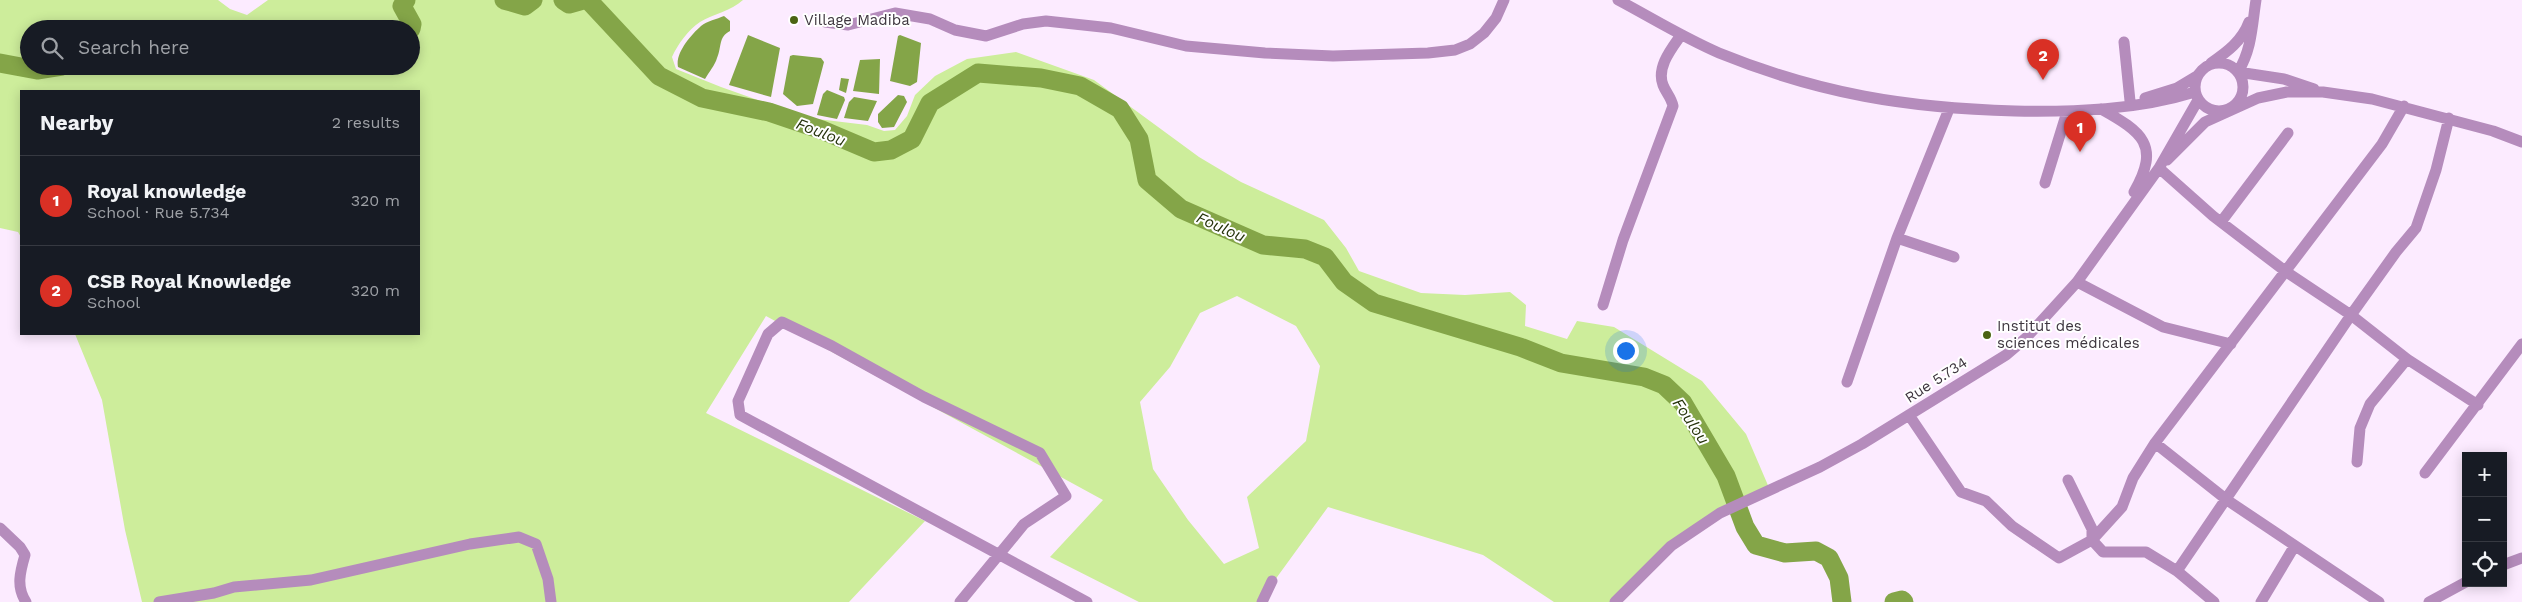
<!DOCTYPE html>
<html lang="en">
<head>
<meta charset="utf-8">
<style>
	:root { --surface:#171b24; --page:#20242c; --text:#f1f3f6; --muted:#9ea1a6; --line:#363941; --accent:#d93025 }
	body { margin:0; font-family:"Work Sans",sans-serif; background:var(--page); color:var(--text) }
	.controls { position:absolute; right:15px; bottom:15px; display:grid; overflow:hidden; border-radius:0px; box-shadow:0 2px 12px #0003 }
	.controls button { width:45px; height:45px; display:grid; place-items:center; padding:0; border:0; border-bottom:1px solid var(--line); background:var(--surface); color:var(--text); font:25px sans-serif }
	.you { position:absolute; left:1625px; top:350px; width:18px; height:18px; margin:-12px; border:4px solid #fff; border-radius:50%; background:#1a73e8; box-shadow:0 0 0 8px #1a73e833 }
	.badge { display:grid; place-items:center; width:32px; height:32px; border-radius:50%; background:var(--accent); color:#fff; font-size:16px; font-weight:700 }
	.pin { position:absolute; translate:-50% -41px; filter:drop-shadow(0 1px 2px #0008) }
	.pin::after { content:''; position:absolute; top:26px; width:18px; height:15px; background:inherit; clip-path:polygon(0 0,100% 0,50% 100%) }
	.list { margin:0; padding:0; list-style:none }
	h2 { display:flex; justify-content:space-between; align-items:center; height:65px; margin:0; padding:0 20px; font-size:21px }
	h2 small { font-size:16px; font-weight:400; color:var(--muted) }
	.list li { display:grid; grid-template-columns:32px 1fr auto; gap:15px; align-items:center; box-sizing:border-box; height:90px; padding:0 20px; border-top:1px solid var(--line) }
	.list b { display:block; font-size:19px; white-space:nowrap }
	.list p { margin:0; font-size:16px; white-space:nowrap; color:var(--muted) }
	.list em { font-size:16px; font-style:normal; color:var(--muted) }
	.icon { flex:none; width:28px; height:28px; fill:none; stroke:currentColor; stroke-width:2; stroke-linecap:round; stroke-linejoin:round }
	.map { position:relative; flex:none; width:2522px; height:602px; overflow:hidden }
	.search { position:absolute; background:var(--surface); box-shadow:0 2px 12px #0003; left:20px; top:20px; width:400px; height:55px; display:flex; align-items:center; gap:12px; box-sizing:border-box; padding:0 18px; border-radius:28px; color:var(--muted); font-size:19px }
	.panel { position:absolute; background:var(--surface); box-shadow:0 2px 12px #0003; left:20px; top:90px; width:400px; height:245px; border-radius:0px }
	.map>svg:first-child { display:block }
	.green { fill:#cded9b; fill-rule:evenodd }
	.water { fill:#84a548 }
	.lines { fill:none; stroke-linecap:round; stroke-linejoin:round }
	.river { stroke:#84a548; stroke-width:19 }
	.minor { stroke:#b58cbc; stroke-width:11 }
	.poi-dot { fill:#4b6413; stroke:#fff; stroke-width:2 }
	.labels { text-anchor:middle; dominant-baseline:central; stroke-width:4; stroke-linejoin:round; paint-order:stroke }
	.poi-label { font-size:15px; fill:#3e363f; stroke:#fff; text-anchor:start }
	.street-label { font-size:15px; fill:#3e363f; stroke:#fff }
	.water-label { font-size:16px; font-style:italic; fill:#26330c; stroke:#fff }
</style>
</head>
<body>
<div class="map">
<svg width="2522" height="602" viewBox="0 0 2522 602">
	<rect width="100%" height="100%" fill="#fcebff"/>
	<path class="green" d="M0,0H218L230,9L247,15L268,0H743C731,11 713,14 700,22C688,30 678,44 672,57L676,69L721,87L809,118L867,125L884,131L895,130L907,116L915,95L935,76L967,59L1016,52L1094,80L1199,157L1241,182L1324,220L1346,248L1359,271L1421,293L1465,295L1510,292L1526,305L1525,326L1567,339L1577,321L1614,327L1702,381L1746,434L1770,490L1695,529L1615,602H1554L1483,555L1328,507L1259,602H1139L1050,557L1103,500L766,316L706,413L925,521L849,602H142L125,530L102,400L75,334H419V91H21V237L18,232L0,228ZM29,29H411V66H29ZM1237,296L1296,326L1320,366L1306,441L1247,497L1259,548L1224,564L1188,520L1153,469L1140,402L1170,367L1200,313Z"/>
	<path class="water" d="M724,16L730,21V31C718,37 722,47 717,58C715,65 709,72 705,79L678,67C675,53 691,35 701,26C707,21 717,19 724,16Z
		M748,35L780,48L771,97L729,85Z
		M900,35L921,43L917,82L910,86L890,81L898,36Z
		M793,55L821,58L824,62L813,104L797,106L783,94L790,56Z
		M880,59L879,94L853,91L860,60Z
		M841,78L849,79L846,93L839,90Z
		M827,90L844,97L845,100L837,119L817,115L823,94Z
		M898,95L904,96L907,102L894,127L882,128L878,122V114Z
		M854,97L877,101L868,121L844,118L849,102Z"/>
	<g class="lines">
		<path class="river" d="M406,0L402,6L412,24L411,29
			M504,0L525,6L533,0
			M563,0L569,4L583,0
			M585,0L590,2L659,76L702,98L769,112L822,130L874,152L891,150L912,139L930,103L978,73L1041,78L1080,86L1120,109L1139,139L1147,180L1181,209L1263,245L1305,249L1325,257L1344,282L1374,303L1520,347L1561,363L1644,377L1664,385L1683,403L1726,476L1745,527L1756,545L1785,553L1816,551L1829,558L1839,578L1842,602
			M0,63L37,70L62,66
			M1894,602L1902,600L1904,602"/>
		<path class="minor" d="M1618,0C1652,18 1684,38 1719,53C1820,94 1907,108 2015,111C2075,112 2137,110 2195,92
			M2256,0C2252,26 2252,49 2238,72L2284,79L2314,89
			M825,22L848,25L895,13L930,19L955,30L986,36L1023,24L1046,21L1111,28L1186,46L1265,53L1333,56L1428,53L1455,50L1470,44L1484,33L1496,18L1504,0
			M2124,42L2130,101
			M2195 87a24 24 0 1 1 48 0a24 24 0 1 1-48 0Z
			M2211,63C2227,52 2242,41 2249,22
			M2145,98L2177,88L2197,76
			M1949,109L1897,238L1954,257
			M2101,109C2142,132 2161,145 2134,192
			M2167,160L2205,122L2258,98L2287,92H2323L2372,99L2493,131L2522,142
			M2159,168L2213,216L2285,271L2351,315L2407,359L2478,405
			M2045,183L2067,112
			M2221,222L2288,133
			M2077,282L2163,327L2231,344
			M1603,305L1623,240L1673,106C1671,97 1666,93 1663,85C1656,67 1672,48 1681,35
			M1847,382L1897,238
			M1909,415L1961,492L1986,501L2012,526L2059,558L2092,540L2122,507L2133,478L2155,443L2382,144L2404,106
			M2155,443L2227,500L2379,602
			M2357,462L2360,428L2370,404L2407,359
			M2425,473L2522,344
			M2068,480L2092,529V540L2103,552H2146L2177,571L2214,602
			M0,528L20,547L25,555C20,572 16,587 26,602
			M2503,565L2522,558
			M2177,571L2351,315L2396,252L2416,228L2436,170L2449,118
			M159,602L214,593L234,587L311,580L470,544L519,537L536,544L548,579L551,602
			M960,602L1024,524L1066,496L1040,453L924,397L832,346L782,322L768,334L738,401L740,415L1087,602
			M1262,602L1272,581
			M1615,602L1671,546L1720,513L1820,467L1862,444L2006,355L2026,338L2077,282L2159,168L2198,100
			M2261,602L2294,547
			M2429,602L2466,582"/>
	</g>
	<g class="poi-dot">
		<circle cx="794" cy="20" r="5"/>
		<circle cx="1987" cy="335" r="5"/>
	</g>
	<g class="labels">
		<g class="poi-label">
			<text x="804" y="20">Village Madiba</text>
			<text x="1997" y="326">Institut des<tspan x="1997" dy="17">sciences médicales</tspan></text>
		</g>
		<g class="street-label">
			<text transform="translate(1936 380) rotate(-33)">Rue 5.734</text>
		</g>
		<g class="water-label">
			<text transform="translate(821 132) rotate(21)">Foulou</text>
			<text transform="translate(1221 227) rotate(24)">Foulou</text>
			<text transform="translate(1691 421) rotate(56)">Foulou</text>
		</g>
	</g>
</svg>
<div class="controls">
<button>+</button>
<button>−</button>
<button><svg class="icon" aria-label="locate" viewBox="0 0 24 24"><circle cx="12" cy="12" r="6"/><path d="M12 2v4M12 18v4M2 12h4M18 12h4"/></svg></button>
</div>
<div class="you"></div>
<div class="pin badge" style="left:2080px;top:152px">1</div>
<div class="pin badge" style="left:2043px;top:80px">2</div>
<div class="search"><svg class="icon" aria-label="search" viewBox="0 0 24 24"><circle cx="10" cy="10" r="6"/><path d="M15 15l6 6"/></svg>Search here</div>
<section class="panel">
<h2>Nearby<small>2 results</small></h2>
<ul class="list">
<li><span class="badge">1</span><div><b>Royal knowledge</b><p>School · Rue 5.734</p></div><em>320 m</em></li>
<li><span class="badge">2</span><div><b>CSB Royal Knowledge</b><p>School</p></div><em>320 m</em></li>
</ul>
</section>
</div>
</body>
</html>
